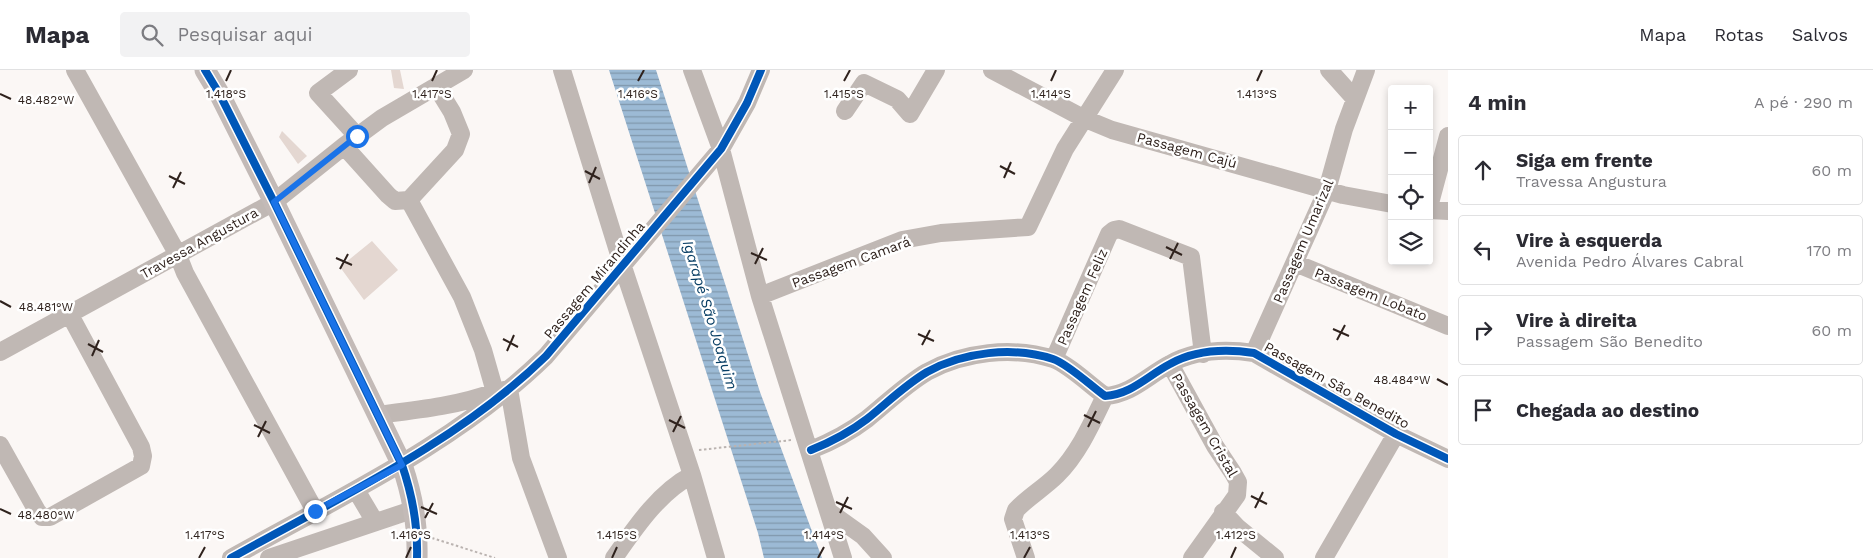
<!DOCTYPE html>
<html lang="pt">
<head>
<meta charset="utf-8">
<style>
	:root { --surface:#fff; --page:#f2f2f3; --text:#2b2b33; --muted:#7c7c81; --line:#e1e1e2 }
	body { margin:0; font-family:"Work Sans",sans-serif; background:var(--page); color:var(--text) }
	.controls { position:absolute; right:15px; top:15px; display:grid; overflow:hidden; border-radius:5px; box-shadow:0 2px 8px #0003 }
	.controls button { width:45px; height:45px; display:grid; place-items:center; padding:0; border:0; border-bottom:1px solid var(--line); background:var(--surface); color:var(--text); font:25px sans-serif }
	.stop { position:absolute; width:15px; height:15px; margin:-11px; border:4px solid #1a73e8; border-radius:50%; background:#fff }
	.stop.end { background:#1a73e8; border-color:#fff; box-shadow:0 1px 5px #0008 }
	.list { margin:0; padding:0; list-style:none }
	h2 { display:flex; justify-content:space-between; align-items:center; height:65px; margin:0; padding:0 20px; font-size:21px }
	h2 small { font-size:16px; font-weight:400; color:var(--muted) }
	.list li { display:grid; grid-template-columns:32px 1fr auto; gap:15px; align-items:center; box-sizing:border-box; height:70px; margin:0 10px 10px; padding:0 10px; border:1px solid var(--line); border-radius:5px }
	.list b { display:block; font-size:19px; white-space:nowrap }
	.list p { margin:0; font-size:16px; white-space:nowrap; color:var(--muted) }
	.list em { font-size:16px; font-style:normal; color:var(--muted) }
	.icon { flex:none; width:28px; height:28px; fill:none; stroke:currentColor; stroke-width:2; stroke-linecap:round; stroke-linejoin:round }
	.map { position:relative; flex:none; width:1448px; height:488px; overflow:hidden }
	header { display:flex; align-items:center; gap:30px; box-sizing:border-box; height:70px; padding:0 25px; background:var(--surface); border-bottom:1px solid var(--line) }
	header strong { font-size:24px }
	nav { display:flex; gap:28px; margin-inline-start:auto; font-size:18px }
	.search { width:350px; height:45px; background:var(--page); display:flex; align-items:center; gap:12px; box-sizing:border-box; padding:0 18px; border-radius:5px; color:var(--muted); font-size:19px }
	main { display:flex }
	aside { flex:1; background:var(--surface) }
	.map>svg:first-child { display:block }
	.water { fill:url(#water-rules) }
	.building { fill:#e4d7d1 }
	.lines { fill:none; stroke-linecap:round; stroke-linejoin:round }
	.path { stroke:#bab3b0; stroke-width:2; stroke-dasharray:2.5 2.5; stroke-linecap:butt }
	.minor { stroke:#c0b8b4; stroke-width:18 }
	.major { stroke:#c3bab7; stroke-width:21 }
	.cycleway-casing { stroke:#fff; stroke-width:11 }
	.cycleway { stroke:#0057b8; stroke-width:8 }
	.route { stroke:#1a73e8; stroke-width:6 }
	.ticks { fill:none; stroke:#2f221d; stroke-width:2 }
	.labels { text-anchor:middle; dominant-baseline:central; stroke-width:5; stroke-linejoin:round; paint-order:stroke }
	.street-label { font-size:14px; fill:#2f221d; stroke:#fff }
	.water-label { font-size:15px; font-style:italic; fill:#093f65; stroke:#fff }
	.ticks-label { font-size:12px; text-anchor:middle; fill:#2f221d; stroke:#fff; stroke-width:5; stroke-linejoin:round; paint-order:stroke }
</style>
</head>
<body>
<header>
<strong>Mapa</strong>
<div class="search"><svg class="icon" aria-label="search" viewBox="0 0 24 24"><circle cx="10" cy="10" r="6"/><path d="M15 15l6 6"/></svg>Pesquisar aqui</div>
<nav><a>Mapa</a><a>Rotas</a><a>Salvos</a></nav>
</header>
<main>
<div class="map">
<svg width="1448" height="488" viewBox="0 0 1448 488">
	<defs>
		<pattern id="water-rules" width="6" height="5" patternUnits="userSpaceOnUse" patternTransform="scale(1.25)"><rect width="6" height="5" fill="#9cbad5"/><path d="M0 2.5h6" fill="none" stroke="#8097ac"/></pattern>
	</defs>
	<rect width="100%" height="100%" fill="#fbf7f5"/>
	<path class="water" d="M609,0H656L760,322L822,488H764L758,463Z"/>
	<path class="building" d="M391,0H400L404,19L394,18Z
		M282,61L307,86L298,94L279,67Z
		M372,171L398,200L364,230L340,197Z"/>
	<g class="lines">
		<path class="path" d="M699,380L792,370
			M432,468L495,488"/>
		<path class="minor" d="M75,0L178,185L185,203L315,441
			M349,0L318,23L357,66
			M562,0L622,194L692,405L716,488
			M692,0L721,79L760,226L843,488
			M992,0L1083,48L1112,60L1343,125L1392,134
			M1329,0L1355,29
			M845,41L864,13L897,29L910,44L936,0
			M344,76L388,125L395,131L409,130L455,80L461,64L452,42L436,16
			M409,130L462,227L483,280L495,322L509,319L521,388L558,488
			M1429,137L1448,66
			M1429,140L1448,141
			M1295,193L1448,256
			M760,226L902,170L941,163L1028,157L1065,79L1115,0
			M0,282L274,132L344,76L382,48L464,0
			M1254,283L1327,120L1344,59L1366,0
			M1054,289L1109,164L1114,160L1119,159L1191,187L1203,284
			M1170,294L1215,376L1233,403L1238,412L1237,425L1192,488
			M377,345C417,340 457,336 495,322
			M0,375L37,441L42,447H50L141,396L143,386L141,377L70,245
			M811,380C831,372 850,362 867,349C887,333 905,315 927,302C963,282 1013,276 1053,289C1068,294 1091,316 1105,326C1132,324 1147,306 1170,294C1195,280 1227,279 1254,283L1396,364L1448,389
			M356,420L375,452
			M828,441L863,466L883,488
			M1223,442L1237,457L1275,488
			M231,488C338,428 457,373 546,286L721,79L747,33L761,0
			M269,488L415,439
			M614,488C635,458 659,422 692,405
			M1026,488L1013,449L1016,440C1028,427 1044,418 1057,405C1079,383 1092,353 1105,326
			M1324,488L1396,364"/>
		<path class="major" d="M205,0L220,25L274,132L402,395C413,427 418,455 417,488"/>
		<defs>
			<path id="cycleway" d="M205,0L220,25L274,132L402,395C413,427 418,455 417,488
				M811,380C831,372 850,362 867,349C887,333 905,315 927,302C963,282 1013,276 1053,289C1068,294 1091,316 1105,326C1132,324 1147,306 1170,294C1195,280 1227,279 1254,283L1396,364L1448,389
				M231,488C338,428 457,373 546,286L721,79L747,33L761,0"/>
		</defs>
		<use href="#cycleway" class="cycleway-casing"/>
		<use href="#cycleway" class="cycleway"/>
	</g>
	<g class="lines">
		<path class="route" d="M315,441L402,395L274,132L357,66"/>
	</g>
	<path class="ticks" d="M226,11L231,0M432,11L437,0M638,11L644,0M844,11L850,0M1051,11L1056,0M1257,11L1262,0M0,24L11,29M1000,96L1015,104M585,101L600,109M169,106L185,114M1004,108L1011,92M589,113L596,97M173,118L181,102M1166,177L1182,185M751,183L767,190M336,188L352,195M1170,189L1178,173M755,194L763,178M340,199L348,184M0,231L11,237M1333,259L1349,266M918,264L934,271M503,269L518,277M1337,270L1345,255M88,274L103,282M922,275L930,260M507,281L514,265M92,286L99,270M1437,309L1448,315M1084,345L1100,353M669,350L685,358M254,355L270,363M1088,357L1096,341M673,362L681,346M258,367L266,351M1251,426L1267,434M836,432L852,439M421,437L437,444M1255,438L1263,422M0,439L11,444M840,443L848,427M425,448L433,433M199,488L205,477M406,488L411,477M612,488L617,477M818,488L824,477M1024,488L1030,477M1231,488L1236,477"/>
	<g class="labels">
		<g class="street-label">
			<text transform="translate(1187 80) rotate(15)">Passagem Cajú</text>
			<text transform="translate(1303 171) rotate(-67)">Passagem Umarizal</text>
			<text transform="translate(199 173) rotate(-29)">Travessa Angustura</text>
			<text transform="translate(851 192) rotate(-20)">Passagem Camará</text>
			<text transform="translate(594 210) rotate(-50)">Passagem Mirandinha</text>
			<text transform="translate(1371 224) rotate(22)">Passagem Lobato</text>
			<text transform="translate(1082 227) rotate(-66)">Passagem Feliz</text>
			<text transform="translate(1337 315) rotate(29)">Passagem São Benedito</text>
			<text transform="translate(1205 355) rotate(60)">Passagem Cristal</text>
		</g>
		<g class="water-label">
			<text transform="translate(710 245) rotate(73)">Igarapé São Joaquim</text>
		</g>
	</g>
	<g class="ticks-label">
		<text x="226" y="28">1.418°S</text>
		<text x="432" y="28">1.417°S</text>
		<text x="638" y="28">1.416°S</text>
		<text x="844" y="28">1.415°S</text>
		<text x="1051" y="28">1.414°S</text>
		<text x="1257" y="28">1.413°S</text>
		<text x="46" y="34">48.482°W</text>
		<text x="46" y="241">48.481°W</text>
		<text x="1402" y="314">48.484°W</text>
		<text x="46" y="449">48.480°W</text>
		<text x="205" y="469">1.417°S</text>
		<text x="411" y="469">1.416°S</text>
		<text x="617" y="469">1.415°S</text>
		<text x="824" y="469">1.414°S</text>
		<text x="1030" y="469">1.413°S</text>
		<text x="1236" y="469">1.412°S</text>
	</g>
</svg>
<div class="controls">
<button>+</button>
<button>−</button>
<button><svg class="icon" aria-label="locate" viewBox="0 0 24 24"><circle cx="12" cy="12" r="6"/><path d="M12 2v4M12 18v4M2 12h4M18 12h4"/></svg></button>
<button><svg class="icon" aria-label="layers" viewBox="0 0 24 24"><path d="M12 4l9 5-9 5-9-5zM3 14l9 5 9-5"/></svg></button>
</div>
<div class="stop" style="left:357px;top:66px"></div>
<div class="stop end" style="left:315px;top:441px"></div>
</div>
<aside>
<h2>4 min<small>A pé · 290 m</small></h2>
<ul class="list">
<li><svg class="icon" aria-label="ahead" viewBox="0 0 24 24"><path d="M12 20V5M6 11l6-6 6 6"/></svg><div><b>Siga em frente</b><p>Travessa Angustura</p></div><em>60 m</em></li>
<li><svg class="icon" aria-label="left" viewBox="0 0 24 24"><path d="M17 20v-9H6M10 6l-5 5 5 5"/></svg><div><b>Vire à esquerda</b><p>Avenida Pedro Álvares Cabral</p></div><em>170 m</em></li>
<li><svg class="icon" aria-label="right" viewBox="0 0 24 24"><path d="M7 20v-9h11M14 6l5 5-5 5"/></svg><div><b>Vire à direita</b><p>Passagem São Benedito</p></div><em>60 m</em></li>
<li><svg class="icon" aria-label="arrive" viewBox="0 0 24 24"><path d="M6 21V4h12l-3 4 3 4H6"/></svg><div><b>Chegada ao destino</b></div></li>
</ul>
</aside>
</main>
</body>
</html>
